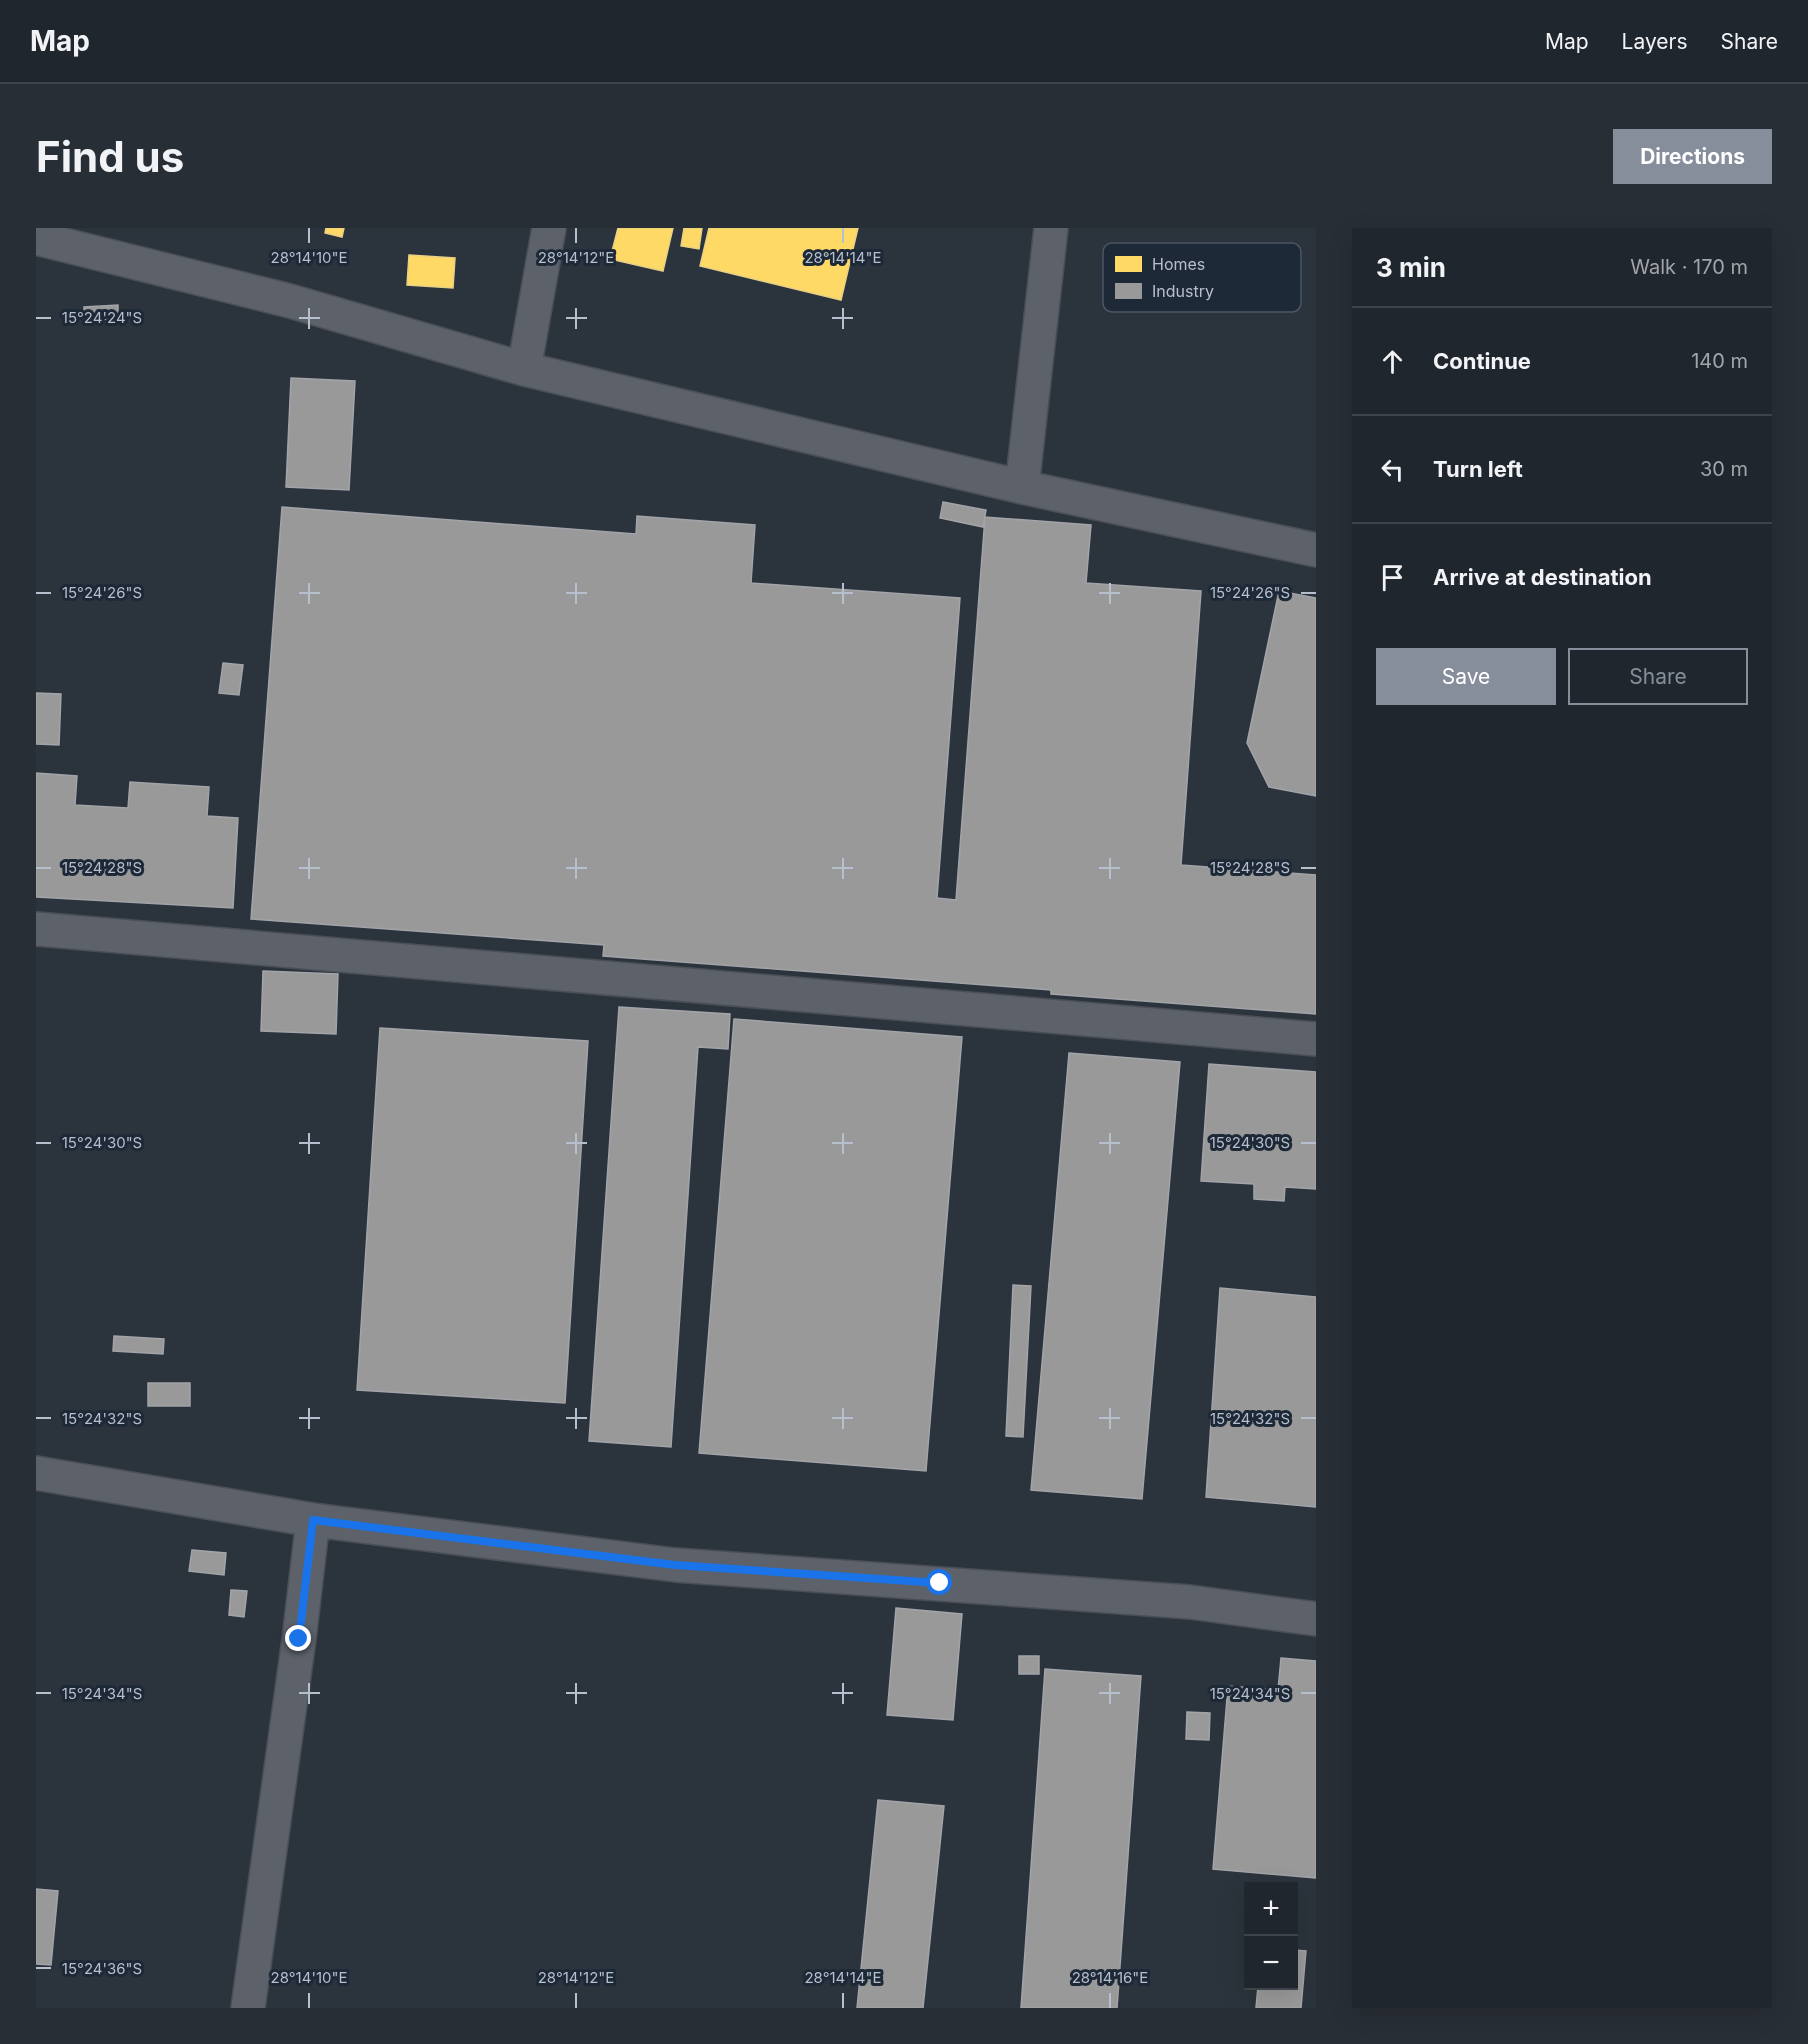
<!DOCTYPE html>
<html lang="en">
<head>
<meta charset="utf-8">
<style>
	:root { --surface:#20262d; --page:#282e35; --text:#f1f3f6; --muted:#a2a5aa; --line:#3d4349; --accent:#858e9a }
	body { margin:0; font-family:Inter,sans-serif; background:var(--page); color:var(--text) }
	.controls { position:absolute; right:18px; bottom:18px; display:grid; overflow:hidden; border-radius:0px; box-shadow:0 6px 24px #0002 }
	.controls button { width:54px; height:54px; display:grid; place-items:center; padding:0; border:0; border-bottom:2px solid var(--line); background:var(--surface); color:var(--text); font:30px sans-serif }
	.stop { position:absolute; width:18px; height:18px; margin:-14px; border:4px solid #1a73e8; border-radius:50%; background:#fff }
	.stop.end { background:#1a73e8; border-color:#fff; box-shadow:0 2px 6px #0008 }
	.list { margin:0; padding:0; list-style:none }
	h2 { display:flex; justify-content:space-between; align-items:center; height:78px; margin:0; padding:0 24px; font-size:26px }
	h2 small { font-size:20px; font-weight:400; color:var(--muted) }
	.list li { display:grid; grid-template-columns:39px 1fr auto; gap:18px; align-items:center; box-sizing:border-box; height:108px; padding:0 24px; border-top:2px solid var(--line) }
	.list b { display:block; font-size:22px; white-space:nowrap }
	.list em { font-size:20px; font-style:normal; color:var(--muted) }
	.actions { display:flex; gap:12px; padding:18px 24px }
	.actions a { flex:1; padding:14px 0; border:2px solid var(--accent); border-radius:0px; text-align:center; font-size:21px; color:var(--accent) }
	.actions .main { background:var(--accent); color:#fff }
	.icon { flex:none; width:33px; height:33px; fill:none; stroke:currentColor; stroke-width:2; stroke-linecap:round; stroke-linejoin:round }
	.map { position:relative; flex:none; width:1280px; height:1780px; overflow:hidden; border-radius:0px }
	header { display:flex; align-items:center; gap:36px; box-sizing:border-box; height:84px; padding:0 30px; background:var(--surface); border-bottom:2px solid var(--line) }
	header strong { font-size:28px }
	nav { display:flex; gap:33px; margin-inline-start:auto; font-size:21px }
	.intro { display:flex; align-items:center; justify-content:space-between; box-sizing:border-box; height:144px; padding:0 36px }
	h1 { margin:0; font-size:42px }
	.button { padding:15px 27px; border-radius:0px; background:var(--accent); color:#fff; font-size:21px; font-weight:700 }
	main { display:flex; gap:36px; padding:0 36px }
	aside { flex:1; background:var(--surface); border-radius:0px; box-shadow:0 6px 24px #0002 }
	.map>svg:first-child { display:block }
	.homes { fill:#ffd966; stroke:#e9d185; stroke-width:1.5 }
	.industry { fill:#999; stroke:#a2a4a9; stroke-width:1.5 }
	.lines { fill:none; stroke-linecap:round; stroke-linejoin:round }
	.minor-casing { stroke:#4a4f56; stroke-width:36 }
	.minor { stroke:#5c616a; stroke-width:33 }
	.route { stroke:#1a73e8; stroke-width:8 }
	.ticks { fill:none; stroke:#b6bfcd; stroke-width:2 }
	.key { fill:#1e2938; stroke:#4c5665; stroke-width:1.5 }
	.key-label { font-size:16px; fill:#b6bfcd }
	.ticks-label { font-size:15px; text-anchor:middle; fill:#b6bfcd; stroke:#1e2938; stroke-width:6; stroke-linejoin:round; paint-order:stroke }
</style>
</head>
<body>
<header>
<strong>Map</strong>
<nav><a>Map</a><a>Layers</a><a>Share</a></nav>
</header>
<div class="intro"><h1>Find us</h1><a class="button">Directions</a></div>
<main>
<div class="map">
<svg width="1280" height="1780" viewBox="0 0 1280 1780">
	<rect width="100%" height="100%" fill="#2b333c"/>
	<path class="homes" d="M290,0H308L306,9L289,5Z
		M582,0H637L627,43L574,31Z
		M648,0H666L663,21L645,18Z
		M673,0H822L805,72L664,38Z
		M373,27L419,30L417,60L371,57Z"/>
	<path class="industry" d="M82,77V91L48,92V79Z
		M255,150L319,153L313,262L250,259Z
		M907,274L950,282L947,299L904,290Z
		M246,279L600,306L601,288L719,297L715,355L924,370L901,670L920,672L949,289L1055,297L1050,355L1165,363L1145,637L1280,647V786L1015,766V762L567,728L568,717L215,691Z
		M1243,363L1280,370V568L1233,559L1211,515Z
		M187,435L207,437L203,467L183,465Z
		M0,465L25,466L23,517L0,516Z
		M0,545L41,548L39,577L92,580L94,554L173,559L171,588L202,590L197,680L0,669Z
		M227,743L302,746L300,806L225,803Z
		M583,779L694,786L692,821L662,819L635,1219L553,1213Z
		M698,791L926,809L890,1243L663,1225Z
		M344,800L552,813L529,1175L321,1162Z
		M1033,825L1144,834L1106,1271L995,1262Z
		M1173,836L1280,844V961L1249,959L1248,973L1218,971V956L1165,953Z
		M977,1057L995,1058L987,1209L970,1208Z
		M1184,1060L1280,1069V1279L1170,1269Z
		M78,1108L128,1111L127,1126L77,1123Z
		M112,1155H154V1178H112Z
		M156,1322L190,1325L188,1347L153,1343Z
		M195,1362L211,1363L208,1389L193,1387Z
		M860,1380L926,1386L917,1492L851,1487Z
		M983,1428H1003V1446H983Z
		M1245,1430L1280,1433V1650L1177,1641L1192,1458L1242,1462Z
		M1009,1441L1105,1448L1081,1780H985Z
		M1151,1484L1174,1485L1173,1512L1150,1511Z
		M842,1572L908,1578L887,1780H821Z
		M0,1661L22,1663L15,1737L0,1736Z
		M1258,1722L1270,1723L1265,1780H1220L1222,1758H1258Z"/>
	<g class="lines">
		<defs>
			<path id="minor" d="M0,10L254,73L488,141L986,259L1280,322
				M488,141L513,0
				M986,259L1015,0
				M0,701L1280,811
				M0,1245L277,1292L639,1337L1154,1374L1280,1391
				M212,1780L263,1411L277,1292"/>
		</defs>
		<use href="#minor" class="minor-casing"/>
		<use href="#minor" class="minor"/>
	</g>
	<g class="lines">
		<path class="route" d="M263,1411L277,1292L639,1337L904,1355"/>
	</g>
	<path class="ticks" d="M273,0V15M540,0V15M807,0V15M273,80V101M540,80V101M807,80V101M0,90H15M263,90H284M530,90H551M796,90H817M273,355V376M540,355V376M807,355V376M1074,355V376M0,365H15M263,365H284M530,365H551M796,365H817M1063,365H1084M1265,365H1280M273,630V651M540,630V651M807,630V651M1074,630V651M0,640H15M263,640H284M530,640H551M796,640H817M1063,640H1084M1265,640H1280M273,905V926M540,905V926M807,905V926M1074,905V926M0,915H15M263,915H284M530,915H551M796,915H817M1063,915H1084M1265,915H1280M273,1180V1201M540,1180V1201M807,1180V1201M1074,1180V1201M0,1190H15M263,1190H284M530,1190H551M796,1190H817M1063,1190H1084M1265,1190H1280M273,1455V1476M540,1455V1476M807,1455V1476M1074,1455V1476M0,1465H15M263,1465H284M530,1465H551M796,1465H817M1063,1465H1084M1265,1465H1280M0,1740H15M273,1765V1780M540,1765V1780M807,1765V1780M1074,1765V1780"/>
	<rect x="1067" y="15" width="198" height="69" rx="9" class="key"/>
	<rect x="1079" y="28" width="27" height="16" fill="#ffd966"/>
	<rect x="1079" y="55" width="27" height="16" fill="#999"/>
	<g class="key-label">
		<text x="1116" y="42">Homes</text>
		<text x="1116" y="69">Industry</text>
	</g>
	<g class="ticks-label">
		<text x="273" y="35">28°14'10"E</text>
		<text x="540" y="35">28°14'12"E</text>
		<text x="807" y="35">28°14'14"E</text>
		<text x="66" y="95">15°24'24"S</text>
		<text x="66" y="370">15°24'26"S</text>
		<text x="1214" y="370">15°24'26"S</text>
		<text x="66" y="645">15°24'28"S</text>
		<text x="1214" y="645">15°24'28"S</text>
		<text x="66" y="920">15°24'30"S</text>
		<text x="1214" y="920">15°24'30"S</text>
		<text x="66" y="1196">15°24'32"S</text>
		<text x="1214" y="1196">15°24'32"S</text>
		<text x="66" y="1471">15°24'34"S</text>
		<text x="1214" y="1471">15°24'34"S</text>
		<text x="66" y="1746">15°24'36"S</text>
		<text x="273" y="1755">28°14'10"E</text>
		<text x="540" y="1755">28°14'12"E</text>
		<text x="807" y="1755">28°14'14"E</text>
		<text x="1074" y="1755">28°14'16"E</text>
	</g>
</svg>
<div class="controls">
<button>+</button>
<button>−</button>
</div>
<div class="stop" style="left:904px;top:1355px"></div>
<div class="stop end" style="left:263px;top:1411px"></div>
</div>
<aside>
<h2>3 min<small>Walk · 170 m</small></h2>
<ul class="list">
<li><svg class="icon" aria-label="ahead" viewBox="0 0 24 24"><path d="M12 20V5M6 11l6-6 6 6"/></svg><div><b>Continue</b></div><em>140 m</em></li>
<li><svg class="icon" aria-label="left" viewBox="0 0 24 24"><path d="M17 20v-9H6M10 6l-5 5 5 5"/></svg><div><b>Turn left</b></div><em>30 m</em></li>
<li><svg class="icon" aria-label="arrive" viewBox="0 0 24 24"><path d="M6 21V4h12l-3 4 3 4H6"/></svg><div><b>Arrive at destination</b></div></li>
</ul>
<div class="actions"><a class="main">Save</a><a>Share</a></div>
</aside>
</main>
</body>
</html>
